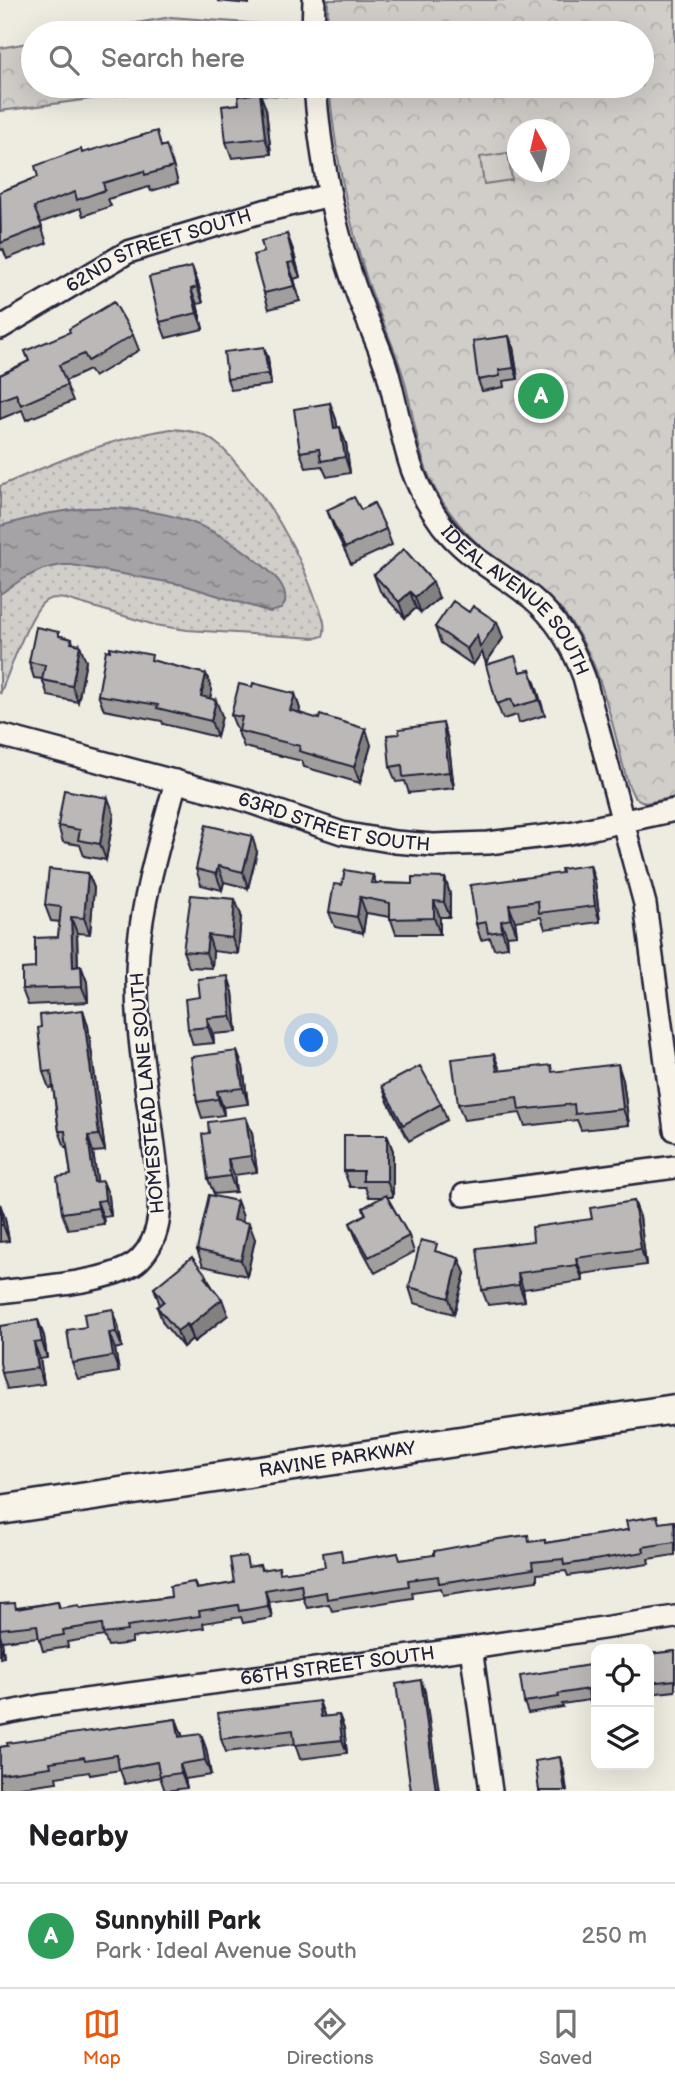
<!DOCTYPE html>
<html lang="en">
<head>
<meta charset="utf-8">
<style>
	:root { --surface:#fff; --page:#f2f2f2; --text:#202124; --muted:#757577; --line:#e0e0e0; --accent:#ea580c }
	body { margin:0; font-family:"Balsamiq Sans",sans-serif; background:var(--page); color:var(--text) }
	.controls { position:absolute; right:21px; bottom:21px; display:grid; overflow:hidden; border-radius:14px; box-shadow:0 7px 28px #0002 }
	.controls button { width:63px; height:63px; display:grid; place-items:center; padding:0; border:0; border-bottom:2px solid var(--line); background:var(--surface); color:var(--text); font:35px sans-serif }
	.compass { position:absolute; left:507px; top:119px; width:63px; height:63px; border-radius:50%; background:var(--surface); box-shadow:0 7px 28px #0002; rotate:352deg }
	.you { position:absolute; left:312px; top:1041px; width:24px; height:24px; margin:-18px; border:5px solid #fff; border-radius:50%; background:#1a73e8; box-shadow:0 0 0 10px #1a73e833 }
	.badge { display:grid; place-items:center; width:46px; height:46px; border-radius:50%; background:var(--accent); color:#fff; font-size:23px; font-weight:700 }
	.pin { position:absolute; translate:-50% -50%; border:4px solid #fff; box-shadow:0 2px 7px #0006 }
	.list { margin:0; padding:0; list-style:none }
	h2 { display:flex; justify-content:space-between; align-items:center; height:91px; margin:0; padding:0 28px; font-size:30px }
	h2 small { font-size:23px; font-weight:400; color:var(--muted) }
	.list li { display:grid; grid-template-columns:46px 1fr auto; gap:21px; align-items:center; box-sizing:border-box; height:105px; padding:0 28px; border-top:2px solid var(--line) }
	.list b { display:block; font-size:26px; white-space:nowrap }
	.list p { margin:0; font-size:23px; white-space:nowrap; color:var(--muted) }
	.list em { font-size:23px; font-style:normal; color:var(--muted) }
	.icon { flex:none; width:38px; height:38px; fill:none; stroke:currentColor; stroke-width:2; stroke-linecap:round; stroke-linejoin:round }
	.map { position:relative; flex:none; width:675px; height:1791px; overflow:hidden }
	.search { position:absolute; background:var(--surface); box-shadow:0 7px 28px #0002; left:21px; right:21px; top:21px; height:77px; display:flex; align-items:center; gap:18px; box-sizing:border-box; padding:0 24px; border-radius:38px; color:var(--muted); font-size:26px }
	.sheet { height:196px; background:var(--surface) }
	nav { display:flex; justify-content:space-around; align-items:center; box-sizing:border-box; height:98px; border-top:2px solid var(--line); background:var(--surface); font-size:19px; color:var(--muted) }
	nav a { display:grid; justify-items:center; gap:4px }
	nav .on { color:var(--accent) }
	.map>svg:first-child { display:block }
	.grass { fill:url(#grass-dots); stroke:#7a7882; stroke-width:2 }
	.park { fill:url(#park-crowns); stroke:#7a7882; stroke-width:2; fill-rule:evenodd }
	.pitch { fill:#d1cdc9; stroke:#7a7882; stroke-width:2 }
	.water { fill:url(#water-ripples); stroke:#716f7b; stroke-width:2 }
	.lines { fill:none; stroke-linecap:round; stroke-linejoin:round }
	.street-casing { stroke:#22223b; stroke-width:26 }
	.secondary-casing { stroke:#22223b; stroke-width:33 }
	.street { stroke:#f7f3e8; stroke-width:21 }
	.secondary { stroke:#f7f3e8; stroke-width:28 }
	.wall { fill:#a19e9d; stroke:#22223b; stroke-width:2 }
	.shaded-wall { fill:#838180; stroke:#22223b; stroke-width:2 }
	.building { fill:#bbb8b7; stroke:#22223b; stroke-width:2 }
	.labels { text-anchor:middle; dominant-baseline:central; stroke-width:5; stroke-linejoin:round; paint-order:stroke }
	.street-label { font-size:19px; fill:#22223b; stroke:#f7f3e8 }
</style>
</head>
<body>
<div class="map">
<svg width="675" height="1791" viewBox="0 0 675 1791">
	<defs>
		<pattern id="grass-dots" width="8" height="8" patternUnits="userSpaceOnUse" patternTransform="scale(1.75)"><rect width="8" height="8" fill="#d1cdc9"/><path d="M2 2h.1M6 6h.1" fill="none" stroke="#b3b0ae" stroke-width="1.8" stroke-linecap="round"/></pattern>
		<pattern id="park-crowns" width="20" height="18" patternUnits="userSpaceOnUse" patternTransform="scale(1.75)"><rect width="20" height="18" fill="#d1cdc9"/><path d="M2 6a3 3 0 1 1 6 0M12 15a3 3 0 1 1 6 0" fill="none" stroke="#b3b0ae"/></pattern>
		<pattern id="water-ripples" width="26" height="14" patternUnits="userSpaceOnUse" patternTransform="scale(1.75)"><rect width="26" height="14" fill="#a6a3a6"/><path d="M2 4q2-2 4 0t4 0M15 11q2-2 4 0t4 0" fill="none" stroke="#878488"/></pattern>
	</defs>
	<rect width="100%" height="100%" fill="#eeebe1"/>
	<filter id="ink" filterUnits="userSpaceOnUse"><feTurbulence type="fractalNoise" baseFrequency=".0143" numOctaves="2"/><feDisplacementMap in="SourceGraphic" scale="14" xChannelSelector="R" yChannelSelector="G"/><feConvolveMatrix kernelMatrix="1 2 1 2 8 2 1 2 1" color-interpolation-filters="sRGB"/></filter>
	<g filter="url(#ink)">
		<path class="grass" d="M171,429C187,430 203,432 216,443C226,450 234,461 242,470C274,508 297,548 314,595C319,608 328,623 323,636L316,638L187,630L155,625L66,599C58,598 50,597 44,602C29,614 9,673 0,694V486C56,462 110,438 171,429Z"/>
		<path class="park" d="M328,0H675V797L645,803L634,797L628,784C610,719 600,645 549,597C531,579 508,569 489,553C469,538 453,518 440,498C416,459 415,414 402,372C391,338 375,306 365,273C346,211 335,150 329,86H642V33H327ZM518,130H560V172H518Z
			M171,17L299,27V33H80Z
			M33,42V86H300L301,97L158,90L0,111V48Z"/>
		<path class="pitch" d="M508,153L512,180L484,184L480,157Z"/>
		<path class="water" d="M85,508C154,506 207,518 261,564C273,574 288,586 285,603L281,609L270,612L184,585L72,565H62L43,569L24,578L0,594V526L45,514Z"/>
		<g class="lines">
			<defs>
				<g id="street">
					<path d="M313,33L314,0"/>
					<path id="s1" d="M315,86C320,151 331,216 352,278C361,308 376,337 386,367C404,428 402,471 442,525C467,558 501,573 532,598C557,619 573,647 584,677L645,904L675,1130"/>
					<path id="s2" d="M0,328L128,252L264,211L330,195"/>
					<path id="s3" d="M0,735L238,798L342,833L395,842L433,845L488,843L570,833L675,810"/>
					<path d="M464,1195L675,1167"/>
					<path d="M0,1292C34,1287 115,1283 139,1260C168,1231 159,1191 155,1154C147,1088 133,1019 138,952C143,894 161,837 176,781"/>
					<path d="M471,1648L491,1791"/>
					<path id="s4" d="M0,1714L41,1706L471,1648L675,1617"/>
				</g>
				<g id="secondary">
					<path id="s5" d="M0,1510L675,1409"/>
				</g>
			</defs>
			<use href="#street" class="street-casing"/>
			<use href="#secondary" class="secondary-casing"/>
			<use href="#street" class="street"/>
			<use href="#secondary" class="secondary"/>
		</g>
		<path class="wall" d="M218,0H249V4L218,1Z
			M239,104L266,109L271,154L232,158L226,142Z
			M162,146L172,161L178,183L151,191L149,187L108,199L111,206L83,216L80,208L40,223L47,243L7,259L3,249L0,250V192L38,177L82,153Z
			M287,234L293,250L300,277L294,279L300,301L269,309L264,293V252Z
			M192,267L198,283L203,303L197,304L203,329L166,338L160,322Z
			M133,335L139,350L94,377L89,370L65,381L73,401L26,420L22,410L0,419V375L29,361L25,351Z
			M513,347L518,379L503,381L504,387L482,391L478,380Z
			M268,358L271,385L231,390L227,379Z
			M330,403L336,419L337,427L346,443L350,473L327,477L322,466L306,468L300,452Z
			M327,510H361L386,529L392,545L351,564L333,526Z
			M374,575L439,598L421,613L416,608L405,618L380,591Z
			M469,612L497,622L503,638L486,663L482,652L473,665L441,643L435,627Z
			M61,636L72,639L73,644L86,661L78,702L48,696L42,679L34,678L29,662Z
			M154,661L206,674L212,690L210,699L222,716L217,737L163,724L162,721L104,710L98,695Z
			M530,670L545,715L519,723L517,715L503,719L497,704L521,672Z
			M252,687L295,694L300,709L299,713L371,745L360,783L304,767L302,761L244,747L231,715Z
			M448,739L454,788L409,793L405,781L396,782L390,767Z
			M114,814L106,860L84,856L80,845L63,842L58,826Z
			M257,852L248,888L224,882L222,890L201,885L196,869Z
			M590,865L595,881L600,922L545,929L541,917L515,921L517,935L507,936L508,947L494,949L490,938L481,940L476,924L562,873Z
			M88,873L94,888L90,934L77,933L78,967L81,966L87,982L88,1002L28,1005L22,989L35,968L58,937L60,922L51,921L45,905Z
			M373,875L376,883L412,884L445,878L450,894V917H440V934H396L390,917L366,913L363,933L335,927L329,912L342,885Z
			M241,915L238,954L213,951L212,968L189,967L183,951Z
			M233,992L237,1032L213,1034L214,1043L193,1045L188,1029L200,997Z
			M83,1010L88,1026L105,1151L93,1152L97,1181L109,1196L111,1216L103,1217L104,1224L68,1229L62,1213L71,1175L67,1147H65L59,1131L53,1087L49,1088L43,1072L41,1027Z
			M243,1067L248,1104L223,1107L224,1115L202,1118L197,1102Z
			M500,1071L553,1072L623,1080L629,1125L581,1130L577,1120L525,1126L520,1113L464,1120L458,1104Z
			M382,1086L441,1104L447,1120L409,1141L388,1102Z
			M252,1133L257,1172L234,1175L236,1192L214,1194L208,1179Z
			M387,1135L393,1151V1197H387L409,1236L414,1252L375,1273L356,1238L350,1223L365,1214L363,1208L382,1197H369L365,1187H350L344,1171Z
			M237,1201L243,1217L242,1222L255,1239L247,1276L203,1266L197,1250Z
			M634,1201L640,1217L646,1265L582,1274L583,1281L523,1289L525,1301L488,1305L482,1290L533,1241L592,1219Z
			M0,1204L5,1218L9,1241L0,1242Z
			M440,1253L465,1273L454,1314L414,1303L409,1287Z
			M207,1276L210,1283L228,1315L194,1342L192,1339L183,1347L163,1323L157,1307L160,1305L154,1288Z
			M38,1320L44,1336L47,1358L40,1359L44,1384L7,1389L2,1373Z
			M118,1325L122,1347L115,1349L119,1372L78,1379L72,1363Z
			M660,1523H675V1555L648,1559L649,1564L568,1576L566,1571L537,1574V1581L443,1595L441,1588L412,1592L413,1598L332,1611L329,1604L307,1608L303,1597L269,1602L272,1618L243,1623L241,1617L203,1623L204,1628L132,1638V1643L108,1646L104,1636L67,1642L68,1647L43,1651L39,1637L2,1641L4,1657L0,1658V1604L17,1608L58,1602L60,1608H80L171,1597L194,1582L197,1589L234,1583L250,1567L260,1565L262,1570L282,1573L325,1567L345,1562L401,1560L531,1542L546,1543L628,1530Z
			M675,1651V1691L649,1694V1654Z
			M596,1664V1709L593,1710L589,1700L562,1704L563,1707L528,1713L524,1702Z
			M319,1701L324,1717L339,1715L344,1728L347,1753L300,1759L295,1744L226,1752L221,1739Z
			M176,1719L182,1736L206,1748L211,1775L185,1779L187,1788L165,1791L160,1777L125,1784L120,1770L90,1775L89,1772L56,1777L57,1782L0,1790V1747Z"/>
		<path class="shaded-wall" d="M260,93L266,109L271,154L265,138Z
			M287,234L293,250L300,277L294,262Z
			M288,263L294,279L300,301L294,286Z
			M192,267L198,283L203,303L197,287Z
			M191,289L197,304L203,329L197,313Z
			M509,336L513,347L518,379L514,368Z
			M264,347L268,358L271,385L268,374Z
			M330,403L336,419L340,443L334,428Z
			M340,427L346,443L350,473L345,457Z
			M433,582L439,598L421,613L415,597Z
			M410,592L416,608L405,618L399,602Z
			M497,622L503,638L486,663L482,652L473,665L467,649L477,635Z
			M80,645L86,661L78,702L72,686Z
			M530,670L536,685L545,715L539,700Z
			M206,674L212,690L206,712L201,696Z
			M295,694L300,709L296,726L290,710Z
			M216,700L222,716L217,737L211,721Z
			M443,723L448,739L454,788L449,772Z
			M366,729L371,745L360,783L354,767Z
			M108,798L114,814L106,860L100,844Z
			M252,836L257,852L248,888L243,872Z
			M590,865L595,881L600,922L595,906Z
			M218,866L224,882L222,890L216,874Z
			M88,873L94,888L90,934L84,918Z
			M445,878L450,894V917L444,902Z
			M360,897L366,913L363,933L357,917Z
			M235,899L241,915L238,954L232,938Z
			M434,901L440,917V934L434,918Z
			M509,905L515,921L517,935L511,919Z
			M71,917L77,933L78,983L73,967Z
			M501,921L507,936L508,947L502,931Z
			M208,935L213,951L212,968L206,953Z
			M81,966L87,982L88,1002L82,987Z
			M228,976L233,992L237,1032L231,1016Z
			M83,1010L88,1026L105,1151L99,1135Z
			M207,1018L213,1034L214,1043L208,1027Z
			M237,1051L243,1067L248,1104L243,1088Z
			M494,1054L500,1070L502,1087L497,1071Z
			M618,1064L623,1080L629,1125L623,1109Z
			M217,1091L223,1107L224,1115L218,1099Z
			M246,1117L252,1133L257,1172L251,1156Z
			M387,1135L393,1151V1197L387,1181Z
			M88,1136L93,1152L100,1198L94,1182Z
			M228,1159L234,1175L236,1192L230,1176Z
			M103,1181L109,1196L111,1216L105,1200Z
			M97,1201L103,1217L104,1224L98,1208Z
			M237,1201L243,1217L239,1236L233,1220Z
			M634,1201L640,1217L646,1265L641,1249Z
			M0,1204L5,1218L9,1241L3,1225Z
			M249,1223L255,1239L247,1276L241,1260Z
			M459,1258L465,1273L454,1314L449,1298Z
			M576,1258L582,1274L583,1281L577,1265Z
			M518,1273L523,1289L525,1301L519,1285Z
			M222,1299L228,1315L194,1342L189,1326Z
			M113,1309L118,1325L122,1347L116,1332Z
			M38,1320L44,1336L47,1358L42,1342Z
			M187,1324L192,1339L183,1347L177,1331Z
			M109,1333L115,1349L119,1372L113,1356Z
			M34,1343L40,1359L44,1384L38,1368Z
			M265,1590L269,1602L272,1618L268,1606Z
			M0,1635L2,1641L4,1657L0,1646Z
			M421,1680L425,1691L439,1791H436Z
			M319,1701L324,1714L326,1731L321,1717Z
			M339,1715L344,1728L347,1753L342,1740Z
			M176,1719L182,1734L184,1751L179,1737Z
			M201,1734L206,1748L211,1775L205,1760Z
			M560,1757L564,1770L567,1791H565Z
			M180,1764L185,1779L187,1788L181,1773Z"/>
		<path class="building" d="M260,93L265,138L226,142L222,106L239,104L238,96Z
			M157,131L161,147L166,145L173,167L145,175L144,171L103,183L105,190L77,200L75,192L34,207L42,227L1,243L0,192L38,177L35,166L81,149L82,153Z
			M287,234L294,262L288,263L294,286L264,293L253,255L264,252L261,241Z
			M192,267L197,287L191,289L197,313L160,322L149,277Z
			M114,302L133,335L88,361L84,354L59,365L67,385L21,405L16,394L0,400V375L29,361L25,351L70,332L69,329Z
			M509,336L514,368L499,370L500,376L478,380L473,341Z
			M264,347L268,374L227,379L224,352Z
			M330,403L334,428L340,427L345,457L321,461L319,449L300,452L294,409Z
			M354,497L361,510L374,503L386,529L345,548L327,510Z
			M404,549L433,582L415,597L410,592L399,602L374,575Z
			M453,601L469,612L473,606L497,622L480,647L477,635L467,649L435,627Z
			M36,627L59,632V636L72,639L71,643L80,645L72,686L42,680L45,665L29,662Z
			M110,647L152,655L151,660L206,674L201,696L216,700L211,721L157,708L158,705L98,695L106,650L110,651Z
			M515,656L520,672L530,670L539,700L514,707L511,699L497,704L486,665Z
			M253,683L295,694L290,710L319,719L320,715L366,729L354,767L299,751L300,746L239,731L242,717L231,715L239,684L252,687Z
			M443,723L449,772L403,777L402,765L390,767L387,735L399,734V729Z
			M64,790L108,798L100,844L78,840L80,830L58,826Z
			M206,825L252,836L243,872L218,866L216,874L196,869Z
			M590,865L595,906L539,913L538,901L509,905L511,919L501,921L502,931L488,933L486,922L476,924L470,885L562,873L561,869Z
			M49,869L88,873L84,918L71,917L73,967L81,966L82,987L22,989V969L35,968V938L58,937L61,907L45,905Z
			M345,870L373,875L371,883L412,884V877L445,878L444,902L434,901V918L390,919V903L360,897L357,917L329,912L334,884L342,885Z
			M191,895L235,899L232,938L208,935L206,953L183,951Z
			M228,976L231,1016L207,1018L208,1027L188,1029L185,999L200,997L198,979Z
			M83,1010L99,1135L88,1136L94,1182L103,1181L105,1200L97,1201L98,1208L62,1213L57,1177L71,1175L65,1131H59L51,1071L43,1072L38,1028L41,1027L40,1015Z
			M237,1051L243,1088L217,1091L218,1099L197,1102L191,1057Z
			M494,1054L497,1071L551,1065L552,1072L618,1064L623,1109L575,1114L574,1104L519,1110L517,1097L458,1104L452,1059Z
			M420,1066L441,1104L403,1125L382,1086Z
			M246,1117L251,1156L228,1159L230,1176L208,1179L202,1134L209,1133L208,1122Z
			M344,1135H387V1181H363V1171H344Z
			M209,1195L237,1201L233,1220L249,1223L241,1260L197,1250Z
			M386,1195L409,1236L369,1257L350,1223L366,1214L363,1208Z
			M634,1201L641,1249L576,1258L577,1265L518,1273L519,1285L482,1290L477,1248L533,1241L532,1227L592,1219L590,1208Z
			M0,1206L3,1225H0Z
			M421,1240L437,1244L435,1251L459,1258L449,1298L409,1287Z
			M192,1257L207,1276L205,1278L222,1299L189,1326L187,1324L177,1331L157,1307L164,1301L154,1288Z
			M113,1309L116,1332L109,1333L113,1356L72,1363L67,1330L86,1327L84,1314Z
			M38,1320L42,1342L34,1343L38,1368L2,1373L0,1363V1326Z
			M657,1516L659,1523L674,1521L675,1542L643,1547L644,1552L564,1565L563,1559L532,1562L533,1569L439,1583L438,1576L408,1580L409,1586L327,1599L326,1592L303,1596L301,1584L265,1590L268,1606L239,1611L238,1605L199,1611L200,1616L127,1626L128,1631L103,1634L102,1624L63,1630L64,1635L39,1639L37,1625L0,1629V1604L15,1603L16,1609L58,1602L59,1608L79,1605L80,1608L171,1597L170,1586L194,1582L196,1589L234,1583L230,1558L246,1556L248,1567L260,1565L261,1570L279,1567L280,1573L325,1567L323,1553L341,1550L343,1562L398,1553L400,1560L434,1555V1551L499,1539L528,1535L529,1542L545,1540V1543L628,1530L626,1521Z
			M675,1651V1680L649,1683V1654Z
			M596,1664V1698L589,1699L588,1689L558,1694L559,1697L524,1702L520,1676Z
			M421,1680L436,1791H411L396,1684Z
			M319,1701L321,1717L339,1715L342,1740L295,1745L293,1730L221,1739L218,1713Z
			M176,1719L179,1737L201,1734L205,1760L180,1764L181,1773L160,1776L157,1762L119,1769L117,1755L85,1760L84,1757L50,1762L51,1767L0,1774V1747L8,1746L7,1743Z
			M560,1757L565,1791H539L535,1761Z"/>
	</g>
	<g class="labels">
		<g class="street-label">
			<text stroke="none"><textPath href="#s2" startOffset="178">62ND STREET SOUTH</textPath></text>
			<text stroke="none"><textPath href="#s1" startOffset="567">IDEAL AVENUE SOUTH</textPath></text>
			<text stroke="none"><textPath href="#s3" startOffset="346">63RD STREET SOUTH</textPath></text>
			<text transform="translate(148 1093) rotate(-95)">HOMESTEAD LANE SOUTH</text>
			<text stroke="none"><textPath href="#s5" startOffset="341">RAVINE PARKWAY</textPath></text>
			<text stroke="none"><textPath href="#s4" startOffset="341">66TH STREET SOUTH</textPath></text>
		</g>
	</g>
</svg>
<div class="controls">
<button><svg class="icon" aria-label="locate" viewBox="0 0 24 24"><circle cx="12" cy="12" r="6"/><path d="M12 2v4M12 18v4M2 12h4M18 12h4"/></svg></button>
<button><svg class="icon" aria-label="layers" viewBox="0 0 24 24"><path d="M12 4l9 5-9 5-9-5zM3 14l9 5 9-5"/></svg></button>
</div>
<svg class="compass" viewBox="-18 -18 36 36"><path d="M0-13l5 13h-10z" fill="#e53935"/><path d="M0 13l5-13h-10z" fill="#757577"/></svg>
<div class="you"></div>
<div class="pin badge" style="left:541px;top:396px;background:#2e9e5b">A</div>
<div class="search"><svg class="icon" aria-label="search" viewBox="0 0 24 24"><circle cx="10" cy="10" r="6"/><path d="M15 15l6 6"/></svg>Search here</div>
</div>
<section class="sheet">
<h2>Nearby<small></small></h2>
<ul class="list">
<li><span class="badge" style="background:#2e9e5b">A</span><div><b>Sunnyhill Park</b><p>Park · Ideal Avenue South</p></div><em>250 m</em></li>
</ul>
</section>
<nav>
<a class="on"><svg class="icon" aria-label="map" viewBox="0 0 24 24"><path d="M3 6l6-2 6 2 6-2v14l-6 2-6-2-6 2zM9 4v14M15 6v14"/></svg>Map</a>
<a><svg class="icon" aria-label="directions" viewBox="0 0 24 24"><path d="M12 3l9 9-9 9-9-9zM9 14v-3h6M13 9l2 2-2 2"/></svg>Directions</a>
<a><svg class="icon" aria-label="saved" viewBox="0 0 24 24"><path d="M7 4h10v16l-5-4-5 4z"/></svg>Saved</a>
</nav>
</body>
</html>
